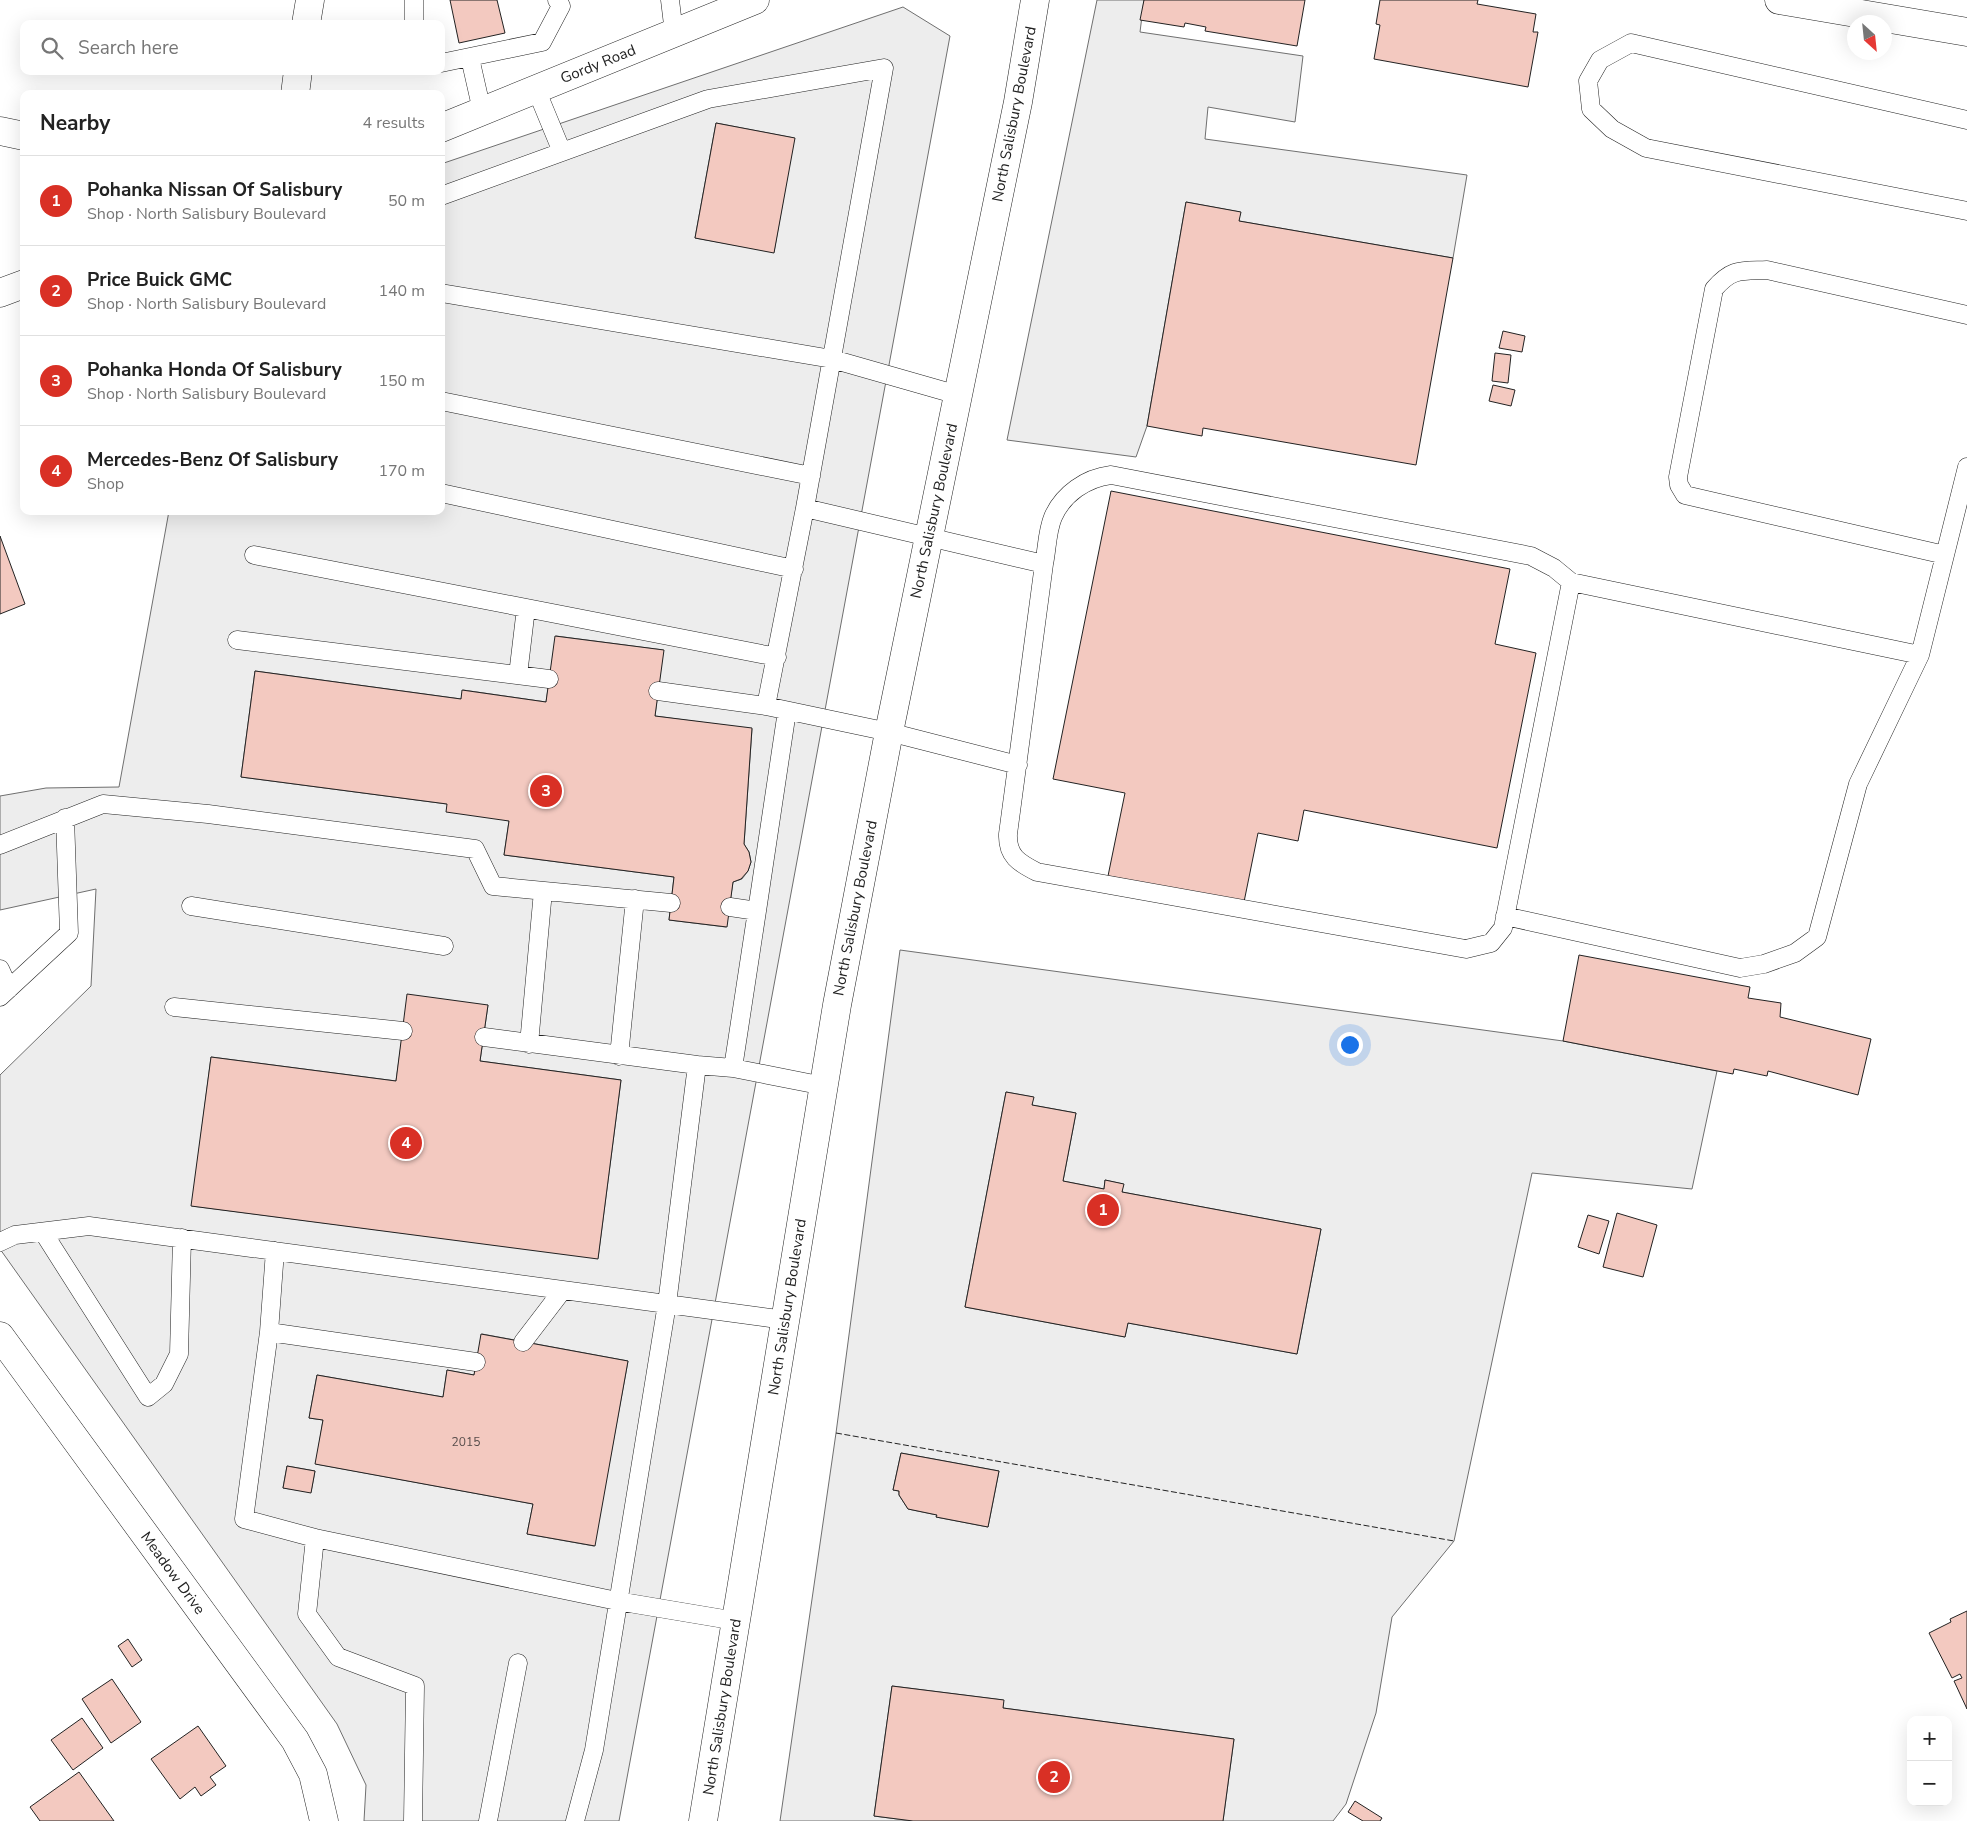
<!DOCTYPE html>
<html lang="en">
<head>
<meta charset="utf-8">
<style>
	:root { --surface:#fff; --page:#f2f2f2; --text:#222; --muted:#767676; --line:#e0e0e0; --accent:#d93025 }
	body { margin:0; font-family:"Nunito Sans",sans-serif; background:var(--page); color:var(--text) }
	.controls { position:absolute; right:15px; bottom:15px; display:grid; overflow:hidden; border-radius:10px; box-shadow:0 5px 20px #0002 }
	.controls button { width:45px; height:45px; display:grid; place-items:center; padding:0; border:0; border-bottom:1px solid var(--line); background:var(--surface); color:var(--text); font:25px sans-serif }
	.compass { position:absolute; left:1847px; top:15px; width:45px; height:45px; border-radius:50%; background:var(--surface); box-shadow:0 5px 20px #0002; rotate:153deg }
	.you { position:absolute; left:1349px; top:1044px; width:18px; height:18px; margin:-12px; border:4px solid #fff; border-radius:50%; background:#1a73e8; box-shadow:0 0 0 8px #1a73e833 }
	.badge { display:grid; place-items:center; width:32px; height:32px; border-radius:50%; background:var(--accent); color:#fff; font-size:16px; font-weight:700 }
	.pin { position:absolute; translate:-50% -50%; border:2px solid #fff; box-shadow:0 1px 5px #0006 }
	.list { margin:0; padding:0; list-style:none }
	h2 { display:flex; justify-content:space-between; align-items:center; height:65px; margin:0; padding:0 20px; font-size:21px }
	h2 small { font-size:16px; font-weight:400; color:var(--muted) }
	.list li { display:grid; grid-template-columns:32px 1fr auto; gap:15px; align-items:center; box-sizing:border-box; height:90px; padding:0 20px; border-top:1px solid var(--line) }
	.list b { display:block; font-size:19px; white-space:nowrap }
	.list p { margin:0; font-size:16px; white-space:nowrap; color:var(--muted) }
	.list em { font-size:16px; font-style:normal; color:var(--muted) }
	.icon { flex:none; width:28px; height:28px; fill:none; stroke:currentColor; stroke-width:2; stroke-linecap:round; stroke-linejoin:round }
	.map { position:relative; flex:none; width:1967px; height:1821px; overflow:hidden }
	.search { position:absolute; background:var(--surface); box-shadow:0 5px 20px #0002; left:20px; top:20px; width:425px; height:55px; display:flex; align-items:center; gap:12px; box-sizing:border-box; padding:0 18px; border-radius:10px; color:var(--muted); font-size:19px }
	.panel { position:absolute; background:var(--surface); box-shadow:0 5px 20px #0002; left:20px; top:90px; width:425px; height:425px; border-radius:10px }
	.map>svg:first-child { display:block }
	.parking { fill:#ededed; stroke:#6f6f6f; fill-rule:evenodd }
	.building { fill:#f3c9c0; stroke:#222 }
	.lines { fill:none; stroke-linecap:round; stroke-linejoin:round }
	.service-casing { stroke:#222; stroke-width:19 }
	.minor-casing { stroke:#222; stroke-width:29 }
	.primary-casing { stroke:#222; stroke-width:29 }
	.service { stroke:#fff; stroke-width:18 }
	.minor { stroke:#fff; stroke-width:28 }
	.primary { stroke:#fff; stroke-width:28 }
	.fence { stroke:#222; stroke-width:1; stroke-dasharray:6 2.5; stroke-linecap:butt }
	.labels { text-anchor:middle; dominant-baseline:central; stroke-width:4; stroke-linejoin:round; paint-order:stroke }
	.number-label { font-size:12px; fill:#564c4a }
	.street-label { font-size:15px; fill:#222; stroke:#fff }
</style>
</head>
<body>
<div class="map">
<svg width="1967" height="1821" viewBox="0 0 1967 1821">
	<rect width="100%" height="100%" fill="#fff"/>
	<path class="parking" d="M1097,0H1144L1140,32L1303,56L1295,122L1208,107L1205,139L1467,175L1453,258L1239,221L1240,212L1186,202L1147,426L1136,457L1007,440Z
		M903,7L950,36L619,1821H364L366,1785L337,1724L0,1249V1075L91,986L96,889L0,910V796L46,788L119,787L169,511H441V164ZM716,123L794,138L774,252L695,238ZM556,636L663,650L655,716L752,729L744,844L749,852L751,862L748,871L742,879L733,882L726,927L669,920L674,877L504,855L509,821L447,804L241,777L255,671L461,699L463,690L546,702ZM488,1005L480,1061L621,1080L598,1258L192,1206L211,1057L396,1081L403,1031ZM482,1334L628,1361L594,1546L527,1534L533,1504L316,1464L323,1420L309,1418L317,1375L443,1397L447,1370L474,1375ZM287,1466L315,1471L311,1492L283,1488Z
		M900,950L1563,1041L1717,1071L1692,1189L1532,1173L1454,1541L1392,1617L1376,1713L1346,1804L1333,1821H1223L1234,1739L1003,1708V1700L892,1686L874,1816L913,1821H780L836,1433ZM1006,1092L1033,1097L1032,1105L1076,1113L1063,1181L1104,1189L1105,1180L1123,1184L1122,1192L1321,1229L1297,1354L1128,1323L1125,1337L965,1307ZM901,1453L999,1471L988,1527L936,1517L937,1515L908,1509L899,1495V1491L893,1490Z"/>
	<path class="building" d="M450,0H497L505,33L459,43Z
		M1144,0H1305L1297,46L1205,31L1206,27L1185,23L1184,27L1140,20Z
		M1380,0H1478L1477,4L1536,14L1533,32H1538L1528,87L1374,59L1380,25L1376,24Z
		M716,123L795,138L774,253L695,238Z
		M1186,202L1241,212L1239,221L1453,258L1416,465L1203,428L1202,436L1147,426Z
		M1503,331L1525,336L1522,352L1499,348Z
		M1495,353L1511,355L1508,383L1492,381Z
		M1493,385L1515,390L1511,406L1489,401Z
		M1111,491L1510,569L1495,644L1536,653L1497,848L1304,810L1298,841L1258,833L1244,902L1108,876L1125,793L1053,779Z
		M0,536L25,604L0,614Z
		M555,636L664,650L655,716L752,728L744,844L749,852L751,862L748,871L741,879L733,882L727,927L669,920L674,877L504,855L509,821L446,812L447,804L241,777L255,671L461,699L462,690L546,702Z
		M1579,955L1750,987L1748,998L1781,1003L1780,1017L1871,1039L1858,1095L1768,1071L1767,1076L1734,1069L1733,1074L1563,1041Z
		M407,994L488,1005L480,1061L621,1080L598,1259L191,1206L211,1057L396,1081Z
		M1006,1092L1034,1097L1032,1105L1076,1113L1063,1181L1104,1189L1105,1180L1124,1184L1122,1192L1321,1229L1297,1354L1128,1323L1125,1337L965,1307Z
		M1617,1213L1657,1225L1643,1277L1603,1267Z
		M1588,1215L1609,1221L1599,1254L1578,1247Z
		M481,1334L628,1361L595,1546L527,1534L533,1504L315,1464L323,1420L309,1418L317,1375L443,1397L447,1370L474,1375Z
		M901,1453L999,1471L988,1527L936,1517L937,1515L908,1509L899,1495V1491L893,1490Z
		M287,1466L315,1471L311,1493L283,1488Z
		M1967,1611V1709L1954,1681L1962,1678L1960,1674L1952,1678L1929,1633L1951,1622L1950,1619Z
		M128,1639L142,1660L132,1667L118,1646Z
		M112,1679L141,1722L111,1743L82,1699Z
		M892,1686L1004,1700L1003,1708L1234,1739L1223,1821H913L874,1816Z
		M82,1718L103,1748L73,1770L51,1740Z
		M198,1726L226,1766L210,1777L216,1785L201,1796L195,1787L180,1799L151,1759Z
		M79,1772L114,1821H40L30,1807Z
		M1355,1801L1382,1818L1380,1821H1363L1348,1812Z"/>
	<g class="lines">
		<defs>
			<path id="service" d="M670,0L674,33
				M414,24V0
				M470,58L482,111
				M441,63L542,42L561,6L557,0
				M536,89L562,152
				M1967,120L1631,43L1600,60L1588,81L1591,109L1612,129L1646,148L1967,211
				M441,196L708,99L884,68L805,508L766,706L658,691
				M441,293L832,359L958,395
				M441,401L811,476
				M441,493L794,569
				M805,508L1044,564L1008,834C1007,856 1019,863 1037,872L1466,949L1491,943L1503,928L1571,582L1920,655L1967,467
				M254,555L777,657
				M1945,555L1685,495L1679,485L1678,477L1714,289C1732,268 1741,271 1767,270L1967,315
				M1044,564C1047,550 1047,531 1053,517C1063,494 1086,478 1111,475L1531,556L1554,568L1571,582
				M237,640L549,679
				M518,675L526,608
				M766,706L889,732L1018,765
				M0,845L103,804L208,814L475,849L493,886L671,903
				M191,906L444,946
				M730,907L757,911L787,711
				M1505,916L1740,968L1764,964L1795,953L1817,937L1858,784L1920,655
				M0,969L9,989
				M0,997L69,933L65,818
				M174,1007L403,1031
				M484,1037L697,1065L667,1304L594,1750L575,1821
				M529,1044L543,891
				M619,1056L635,899
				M697,1065L733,1068L824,1086
				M733,1068L757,911
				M43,1232L148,1397L164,1384L179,1354L182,1238
				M0,1242L15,1235L89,1226L785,1320
				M275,1251L269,1332L244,1519L315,1538
				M269,1332L476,1362
				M523,1342L562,1291
				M413,1821L415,1686L338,1657L307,1614L315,1538L617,1601L736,1621
				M488,1821L518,1663"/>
			<path id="minor" d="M1779,0L1967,32
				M306,24L310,0
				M295,94L298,71
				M441,128L755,0
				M0,131L24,136
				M0,293L24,284
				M0,1336L295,1740L313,1774L324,1821"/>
			<path id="primary" d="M703,1821L837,1005L889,732L1018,102L1035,0"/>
		</defs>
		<use href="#service" class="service-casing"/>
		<use href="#minor" class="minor-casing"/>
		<use href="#primary" class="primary-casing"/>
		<use href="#service" class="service"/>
		<use href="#minor" class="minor"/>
		<use href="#primary" class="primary"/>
		<path class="fence" d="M836,1433L1454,1541"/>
	</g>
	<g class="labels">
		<g class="number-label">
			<text x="466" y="1442">2015</text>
		</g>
		<g class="street-label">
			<text transform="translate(598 64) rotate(-22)">Gordy Road</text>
			<text transform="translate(1014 114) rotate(-79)">North Salisbury Boulevard</text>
			<text transform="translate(934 511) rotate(-78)">North Salisbury Boulevard</text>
			<text transform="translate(855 908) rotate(-79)">North Salisbury Boulevard</text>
			<text transform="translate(787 1307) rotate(-81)">North Salisbury Boulevard</text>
			<text transform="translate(173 1573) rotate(54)">Meadow Drive</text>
			<text transform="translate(722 1707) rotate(-81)">North Salisbury Boulevard</text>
		</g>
	</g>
</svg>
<div class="controls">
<button>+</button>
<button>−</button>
</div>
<svg class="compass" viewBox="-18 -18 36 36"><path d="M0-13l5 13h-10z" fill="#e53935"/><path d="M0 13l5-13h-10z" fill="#767676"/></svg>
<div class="you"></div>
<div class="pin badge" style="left:1103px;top:1210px">1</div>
<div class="pin badge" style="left:1054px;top:1777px">2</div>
<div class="pin badge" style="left:546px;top:791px">3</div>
<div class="pin badge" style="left:406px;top:1143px">4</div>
<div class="search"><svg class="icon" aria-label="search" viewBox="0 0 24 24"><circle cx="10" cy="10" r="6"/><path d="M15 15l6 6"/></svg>Search here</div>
<section class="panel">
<h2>Nearby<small>4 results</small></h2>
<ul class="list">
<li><span class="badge">1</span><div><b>Pohanka Nissan Of Salisbury</b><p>Shop · North Salisbury Boulevard</p></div><em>50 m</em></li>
<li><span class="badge">2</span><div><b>Price Buick GMC</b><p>Shop · North Salisbury Boulevard</p></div><em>140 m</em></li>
<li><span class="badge">3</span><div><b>Pohanka Honda Of Salisbury</b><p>Shop · North Salisbury Boulevard</p></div><em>150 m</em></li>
<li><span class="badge">4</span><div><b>Mercedes-Benz Of Salisbury</b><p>Shop</p></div><em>170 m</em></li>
</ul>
</section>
</div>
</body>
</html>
